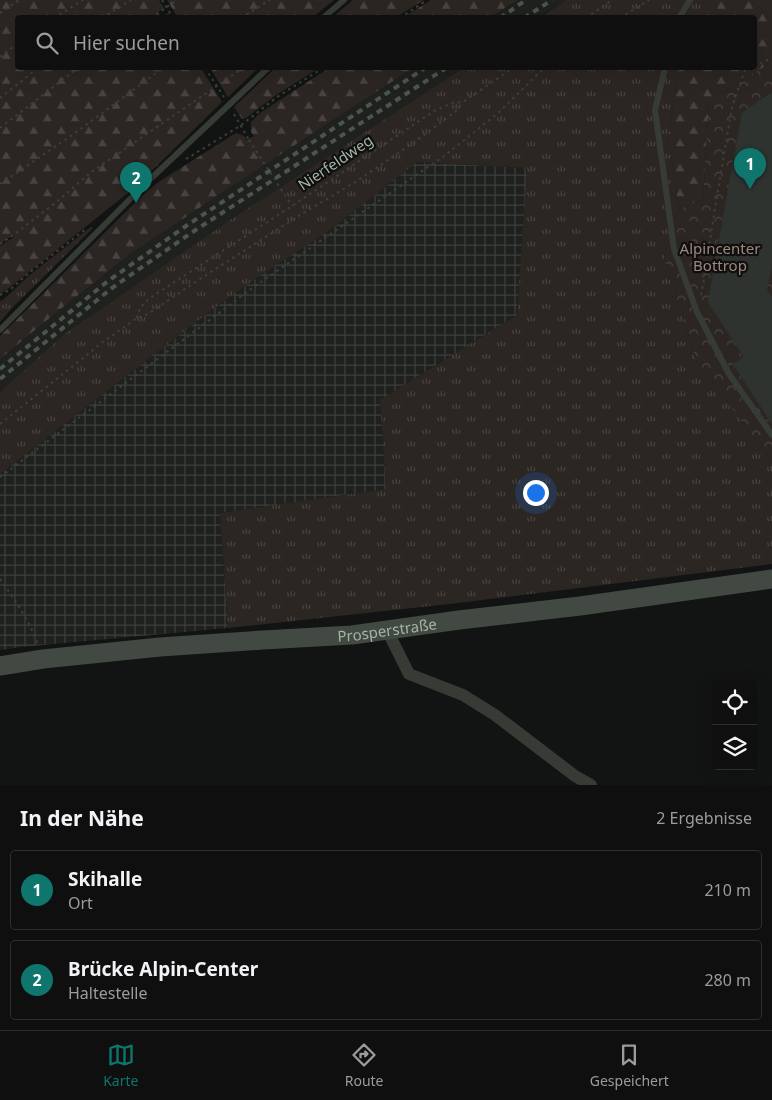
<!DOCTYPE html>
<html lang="de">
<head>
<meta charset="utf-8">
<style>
	:root { --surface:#0e0f0e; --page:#1c1d1c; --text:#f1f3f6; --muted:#9b9c9e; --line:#2e2f2e; --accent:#0f766e }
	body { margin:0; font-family:"Noto Sans",sans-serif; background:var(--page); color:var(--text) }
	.controls { position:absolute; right:15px; bottom:15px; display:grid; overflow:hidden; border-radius:5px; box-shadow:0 5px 20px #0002 }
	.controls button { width:45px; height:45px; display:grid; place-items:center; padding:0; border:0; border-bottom:1px solid var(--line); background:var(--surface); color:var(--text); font:25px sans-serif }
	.you { position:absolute; left:535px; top:492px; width:18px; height:18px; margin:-12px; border:4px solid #fff; border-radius:50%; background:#1a73e8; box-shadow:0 0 0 8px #1a73e833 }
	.badge { display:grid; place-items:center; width:32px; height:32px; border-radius:50%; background:var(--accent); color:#fff; font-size:16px; font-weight:700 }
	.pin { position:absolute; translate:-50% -41px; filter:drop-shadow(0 1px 2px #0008) }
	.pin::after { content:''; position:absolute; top:26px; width:18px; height:15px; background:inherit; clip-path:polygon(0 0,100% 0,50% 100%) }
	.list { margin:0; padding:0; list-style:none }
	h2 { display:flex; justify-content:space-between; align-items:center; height:65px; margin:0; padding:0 20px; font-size:21px }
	h2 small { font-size:16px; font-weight:400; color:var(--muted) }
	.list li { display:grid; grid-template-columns:32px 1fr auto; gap:15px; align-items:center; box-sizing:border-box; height:80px; margin:0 10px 10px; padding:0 10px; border:1px solid var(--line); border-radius:5px }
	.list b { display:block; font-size:19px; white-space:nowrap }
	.list p { margin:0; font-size:16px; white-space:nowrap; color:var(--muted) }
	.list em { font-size:16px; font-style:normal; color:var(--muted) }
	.icon { flex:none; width:28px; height:28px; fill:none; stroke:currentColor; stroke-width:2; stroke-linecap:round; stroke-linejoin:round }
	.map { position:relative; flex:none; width:772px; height:785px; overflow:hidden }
	.search { position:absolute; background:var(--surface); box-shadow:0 5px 20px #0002; left:15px; right:15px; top:15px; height:55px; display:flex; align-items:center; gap:12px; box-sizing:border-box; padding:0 18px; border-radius:5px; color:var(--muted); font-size:19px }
	.sheet { height:245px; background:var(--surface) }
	nav { display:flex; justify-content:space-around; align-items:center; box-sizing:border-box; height:70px; border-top:1px solid var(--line); background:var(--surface); font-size:14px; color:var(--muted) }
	nav a { display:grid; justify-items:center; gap:2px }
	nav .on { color:var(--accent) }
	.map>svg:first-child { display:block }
	.built { fill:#1f211f }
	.industrial { fill:url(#industrial-grid) }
	.grass { fill:url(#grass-tufts) }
	.forest { fill:url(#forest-firs) }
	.park { fill:url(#park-crowns) }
	.building { fill:#2f3330; stroke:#2c302d }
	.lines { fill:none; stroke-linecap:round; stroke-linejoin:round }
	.path { stroke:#3a403a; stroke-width:2; stroke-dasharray:2.5 4; stroke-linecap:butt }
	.service { stroke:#363b36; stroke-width:6 }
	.minor { stroke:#363b36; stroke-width:12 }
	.secondary { stroke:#424942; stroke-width:19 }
	.rail { stroke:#4d544d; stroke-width:4; stroke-dasharray:6 5; stroke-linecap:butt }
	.path-bridge { stroke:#3a403a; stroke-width:2; stroke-dasharray:2.5 4; stroke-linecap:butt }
	.labels { text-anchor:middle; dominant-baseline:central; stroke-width:4.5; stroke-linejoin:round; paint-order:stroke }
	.street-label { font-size:15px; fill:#a5b4a4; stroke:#0e0f0e }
	.park-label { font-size:15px; fill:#9f877b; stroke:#0e0f0e }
</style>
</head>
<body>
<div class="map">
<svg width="772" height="785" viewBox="0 0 772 785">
	<defs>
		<pattern id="industrial-grid" width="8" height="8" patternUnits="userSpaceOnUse" patternTransform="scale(1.25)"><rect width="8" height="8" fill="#1f211f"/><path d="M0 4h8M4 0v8" fill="none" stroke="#3d3f3d"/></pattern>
		<pattern id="grass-tufts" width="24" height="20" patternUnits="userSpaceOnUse" patternTransform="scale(1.25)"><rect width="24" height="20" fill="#2c2623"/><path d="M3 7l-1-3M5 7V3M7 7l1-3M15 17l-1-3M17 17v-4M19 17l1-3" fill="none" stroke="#484340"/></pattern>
		<pattern id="forest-firs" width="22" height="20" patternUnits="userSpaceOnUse" patternTransform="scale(1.25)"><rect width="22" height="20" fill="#2c2623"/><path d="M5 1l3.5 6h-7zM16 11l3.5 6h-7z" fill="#484340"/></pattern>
		<pattern id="park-crowns" width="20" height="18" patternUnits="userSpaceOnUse" patternTransform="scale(1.25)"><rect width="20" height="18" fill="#2c2623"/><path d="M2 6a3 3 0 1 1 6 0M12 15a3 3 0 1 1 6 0" fill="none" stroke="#484340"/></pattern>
	</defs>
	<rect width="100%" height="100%" fill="#121413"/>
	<path class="built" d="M518,0H566L539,17L491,18Z
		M413,68H463L239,214L0,392V359L52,316L129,255L223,192Z"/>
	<path class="industrial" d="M417,162L528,168L517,315L380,400L386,489L220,513L228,628L21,647L0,650V474L200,319L256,278L330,230Z"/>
	<path class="grass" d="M566,0H704L697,17L539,18Z
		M463,68H679L668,136L679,209L664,257L697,362L772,461V564L458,603L228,628L220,513L386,489L380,400L517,315L527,168L417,162L330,230L256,278L200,319L0,474V392L65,334L239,214Z
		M272,71L274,76L245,105L234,107Z
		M91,227L93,228L13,307L0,322V301L3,300L31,274Z"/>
	<path class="forest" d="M0,0H159L164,8L158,12L160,15L163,16L168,13L171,17L18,18V68H201L222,102L134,188L9,288L0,294V246L14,237L13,235L0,244Z
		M167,0H334L313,17L178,18Z
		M353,0H424L396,17H333Z
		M431,0H518L491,17H404Z
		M704,0H772V62L709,101L703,200L679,209L668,136L679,68H754V18L697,17Z
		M210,68H258L228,97Z
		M276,68H319L276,95L246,118L242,119L234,107L245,105L274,76L272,71Z
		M329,68H413L223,192L129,255L52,316L0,359V336L147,191L160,181L236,133L244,136L247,140L254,136L251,132V122L260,113Z"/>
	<path class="park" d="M772,62V461L697,362L664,257L679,209L703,200L709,101Z"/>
	<path class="building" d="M772,92V265L767,290L772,297V424L733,364L744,357L708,302L742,113Z"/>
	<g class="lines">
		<path class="path" d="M162,0L173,18
			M0,13L19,0
			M54,18L83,0
			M102,18L131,0
			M151,18L177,0
			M241,18L270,0
			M400,18L427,0
			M586,18L612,0
			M620,18L649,0
			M0,57L18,43
			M754,66L772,58
			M205,68L224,97
			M0,98L38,68
			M234,114L249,140
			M0,128L78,68
			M186,159L240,126L277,97L323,68
			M0,184L71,136L163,68
			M0,244L12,236L59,200L90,173L243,68
			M0,295L11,289L30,272L86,229
			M701,295L706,268L714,214L732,107L745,70L750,68
			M137,318C138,307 147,300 156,294L292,206L434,111L452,103L463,102L513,68
			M0,424L103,342L137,318L148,314L203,277L300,215L357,181L413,143L456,111L463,102
			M0,477L255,286L444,156L497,114L544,68
			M0,579C14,599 30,621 38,645"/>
		<path class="service" d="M323,18L344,0
			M679,18L690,0
			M665,68L655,110L674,249L697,312L729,374L772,435
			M0,330L144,185L268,68"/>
		<path class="minor" d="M387,630L409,674L463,695L495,715L575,776L591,785"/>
		<path class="secondary" id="s1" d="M0,666L43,659L160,647L263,640L352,635L459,620L580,606L772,579"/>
		<path class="rail" d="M500,18L526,0
			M524,18L552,0
			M0,369L108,281L186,226L425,68
			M0,379L112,288L191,233L446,68"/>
		<path class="path-bridge" d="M249,140L292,206"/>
	</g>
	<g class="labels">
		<g class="street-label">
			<text transform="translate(335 162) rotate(-34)">Nierfeldweg</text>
			<text stroke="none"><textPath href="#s1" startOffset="389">Prosperstraße</textPath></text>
		</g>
		<g class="park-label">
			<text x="720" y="248">Alpincenter<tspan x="720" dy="17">Bottrop</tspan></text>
		</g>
	</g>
</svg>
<div class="controls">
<button><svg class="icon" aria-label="locate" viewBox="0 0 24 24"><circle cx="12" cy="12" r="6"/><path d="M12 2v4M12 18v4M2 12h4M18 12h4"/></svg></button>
<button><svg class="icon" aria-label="layers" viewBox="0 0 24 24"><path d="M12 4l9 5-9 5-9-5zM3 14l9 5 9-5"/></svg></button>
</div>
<div class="you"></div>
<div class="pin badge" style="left:750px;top:189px">1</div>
<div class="pin badge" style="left:136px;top:203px">2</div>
<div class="search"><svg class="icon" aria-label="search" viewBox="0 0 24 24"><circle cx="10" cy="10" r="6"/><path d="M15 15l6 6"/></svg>Hier suchen</div>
</div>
<section class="sheet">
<h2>In der Nähe<small>2 Ergebnisse</small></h2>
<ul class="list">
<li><span class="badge">1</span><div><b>Skihalle</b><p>Ort</p></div><em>210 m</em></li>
<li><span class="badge">2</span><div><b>Brücke Alpin-Center</b><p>Haltestelle</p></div><em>280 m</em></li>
</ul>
</section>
<nav>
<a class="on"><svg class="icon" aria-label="map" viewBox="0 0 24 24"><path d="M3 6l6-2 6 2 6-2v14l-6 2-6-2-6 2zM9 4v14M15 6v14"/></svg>Karte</a>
<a><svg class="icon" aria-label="directions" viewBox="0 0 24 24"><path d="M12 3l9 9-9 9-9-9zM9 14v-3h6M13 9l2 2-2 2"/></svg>Route</a>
<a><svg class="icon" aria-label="saved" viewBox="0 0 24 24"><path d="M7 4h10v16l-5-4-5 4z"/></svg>Gespeichert</a>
</nav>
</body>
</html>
